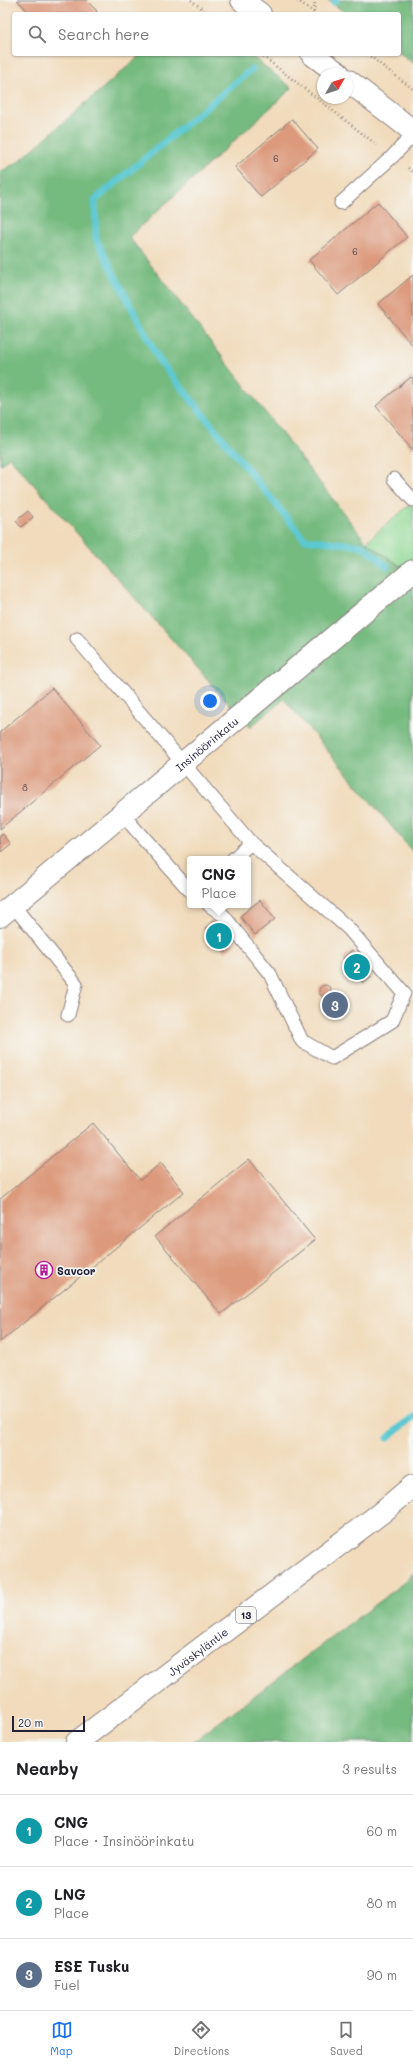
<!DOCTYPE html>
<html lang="en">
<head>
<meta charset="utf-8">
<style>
	:root { --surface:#fff; --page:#f6f6f6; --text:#202124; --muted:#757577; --line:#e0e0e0; --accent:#1a73e8 }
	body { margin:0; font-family:Mali,sans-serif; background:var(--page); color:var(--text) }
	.compass { position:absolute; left:317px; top:68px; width:36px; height:36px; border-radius:50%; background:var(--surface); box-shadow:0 1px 3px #0004; rotate:51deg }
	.scale { position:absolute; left:12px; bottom:10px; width:73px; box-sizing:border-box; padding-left:4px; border:2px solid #22223b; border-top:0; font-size:11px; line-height:14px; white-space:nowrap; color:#22223b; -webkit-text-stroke:3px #f6f6f2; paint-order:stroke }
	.you { position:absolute; left:210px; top:701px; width:14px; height:14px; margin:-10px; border:3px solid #fff; border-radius:50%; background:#1a73e8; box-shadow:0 0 0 6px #1a73e833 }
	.badge { display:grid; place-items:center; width:26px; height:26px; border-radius:50%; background:var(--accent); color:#fff; font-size:13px; font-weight:700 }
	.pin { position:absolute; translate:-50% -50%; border:2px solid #fff; box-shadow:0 1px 4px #0006 }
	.popup { position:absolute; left:187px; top:856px; width:64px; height:52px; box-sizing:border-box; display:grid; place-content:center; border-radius:4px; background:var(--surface); filter:drop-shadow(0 1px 3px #0005); font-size:13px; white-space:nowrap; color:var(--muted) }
	.popup b { font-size:15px; color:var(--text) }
	.popup::after { content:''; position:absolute; left:50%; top:100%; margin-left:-8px; border:8px solid transparent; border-top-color:var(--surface) }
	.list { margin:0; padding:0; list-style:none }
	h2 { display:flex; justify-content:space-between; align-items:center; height:52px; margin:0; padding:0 16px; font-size:17px }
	h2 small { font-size:13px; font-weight:400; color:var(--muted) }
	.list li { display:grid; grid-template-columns:26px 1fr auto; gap:12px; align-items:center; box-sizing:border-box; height:72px; padding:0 16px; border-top:1px solid var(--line) }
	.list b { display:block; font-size:15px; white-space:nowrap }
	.list p { margin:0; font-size:13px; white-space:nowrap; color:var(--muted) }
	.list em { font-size:13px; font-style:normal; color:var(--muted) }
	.icon { flex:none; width:22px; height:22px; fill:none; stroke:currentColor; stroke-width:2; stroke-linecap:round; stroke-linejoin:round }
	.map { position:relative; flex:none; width:413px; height:1742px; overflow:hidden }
	.search { position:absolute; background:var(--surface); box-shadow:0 1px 3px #0004; left:12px; right:12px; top:12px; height:44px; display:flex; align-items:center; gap:10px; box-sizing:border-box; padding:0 14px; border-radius:4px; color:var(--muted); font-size:15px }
	.sheet { height:268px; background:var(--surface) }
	nav { display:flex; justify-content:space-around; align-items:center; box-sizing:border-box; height:56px; border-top:1px solid var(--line); background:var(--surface); font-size:11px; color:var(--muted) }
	nav a { display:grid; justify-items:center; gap:2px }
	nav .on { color:var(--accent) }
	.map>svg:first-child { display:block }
	.green { fill:#91da96; stroke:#5a7e68 }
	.forest { fill:#74ba7f; stroke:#4b6e5d }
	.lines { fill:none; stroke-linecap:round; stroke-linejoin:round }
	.stream { stroke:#5bc8d1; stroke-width:7 }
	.building { fill:#dc997b }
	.lane-casing { stroke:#8a7e7c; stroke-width:15 }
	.street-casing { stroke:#8a7e7c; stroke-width:24 }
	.secondary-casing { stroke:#8a7e7c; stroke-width:24 }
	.highway-casing { stroke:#8a7e7c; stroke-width:24 }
	.path { stroke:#8a7e7c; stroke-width:2.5; stroke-dasharray:1 3; stroke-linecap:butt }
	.lane { stroke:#fff; stroke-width:13 }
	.street { stroke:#fff; stroke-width:22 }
	.secondary { stroke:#fff; stroke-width:22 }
	.highway { stroke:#fff; stroke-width:22 }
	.labels { text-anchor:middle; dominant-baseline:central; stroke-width:3.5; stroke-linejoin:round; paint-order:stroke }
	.number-label { font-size:9px; fill:#50404b }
	.shield { fill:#f6f6f2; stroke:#626272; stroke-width:1 }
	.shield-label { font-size:10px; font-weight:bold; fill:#22223b }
	.street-label { font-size:11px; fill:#22223b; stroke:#f6f6f2 }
	.poi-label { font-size:11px; font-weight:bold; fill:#22223b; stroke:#f6f6f2; text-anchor:start }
</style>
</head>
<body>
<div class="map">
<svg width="413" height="1742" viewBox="0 0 413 1742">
	<rect width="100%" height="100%" fill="#f6f6f2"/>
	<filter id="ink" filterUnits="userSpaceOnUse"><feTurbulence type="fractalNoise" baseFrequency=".025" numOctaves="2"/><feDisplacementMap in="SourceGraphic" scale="8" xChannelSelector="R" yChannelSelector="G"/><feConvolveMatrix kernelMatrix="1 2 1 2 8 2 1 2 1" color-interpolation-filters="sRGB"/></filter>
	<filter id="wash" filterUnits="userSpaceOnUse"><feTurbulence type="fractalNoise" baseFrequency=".012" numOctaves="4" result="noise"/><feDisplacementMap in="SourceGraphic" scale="16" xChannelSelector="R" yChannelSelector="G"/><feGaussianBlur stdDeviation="0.9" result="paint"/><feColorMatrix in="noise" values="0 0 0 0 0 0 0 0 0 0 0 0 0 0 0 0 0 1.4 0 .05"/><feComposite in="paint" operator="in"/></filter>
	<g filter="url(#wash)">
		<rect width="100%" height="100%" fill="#f1dbbc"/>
		<path class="green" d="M413,502V575L366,542Z"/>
		<path class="forest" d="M328,0H413V63L399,52V14H347Z
			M142,54H249L292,88L129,237L366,542L413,575V852L284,699L250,727L9,457L0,465V172L18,162Z
			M413,1573V1742H193L406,1581Z"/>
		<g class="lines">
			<path class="stream" d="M334,2L336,0
				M252,69L95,200L96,239L159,360L304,539L363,546L387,566
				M388,1438L413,1416"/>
		</g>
		<g id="blocks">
			<path class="building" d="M17,0H86L97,11L95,14H31Z
				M292,119L318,149L261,197L235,167Z
				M378,202L407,237L338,295L309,260Z
				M413,275V346L378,304Z
				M411,377L413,379V450L376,406Z
				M28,511L33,517L21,527L16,521Z
				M52,688L100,745L0,829V732Z
				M3,834L11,844L1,852L0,836Z
				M260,900L275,919L255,935L240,916Z
				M214,920L234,945L225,952L205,928Z
				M352,950L372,975L363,983L343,958Z
				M319 991a6 6 0 1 1 12 0a6 6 0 1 1-12 0Z
				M93,1123L140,1180L161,1163L184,1192L0,1342V1199Z
				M249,1159L315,1240L221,1314L155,1236Z"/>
		</g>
	</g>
	<g filter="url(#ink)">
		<use href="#blocks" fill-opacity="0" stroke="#8a7e7c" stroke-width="1"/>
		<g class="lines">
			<defs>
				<path id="lane" d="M341,203L392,157L413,135
					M394,479L413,500
					M77,639L251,843L348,928L404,993L392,1021L332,1058L302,1041L270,974L223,915L209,905
					M122,814L190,891
					M233,859L251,843
					M13,905L76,984L68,1015"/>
				<g id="street">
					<path id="s1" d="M0,916L413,571"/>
				</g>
				<path id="secondary" d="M242,0L260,14
					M312,54L339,74
					M347,80L413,131"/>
				<g id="highway">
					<path id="s2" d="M77,1742L381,1513L413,1486"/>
				</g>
			</defs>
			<use href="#lane" class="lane-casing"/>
			<use href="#street" class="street-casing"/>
			<use href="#secondary" class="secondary-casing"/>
			<use href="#highway" class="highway-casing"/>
			<path class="path" d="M191,0L209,14
				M297,0L316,14
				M314,12L315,0
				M260,54L377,145
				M367,54L413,89
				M408,168L413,172"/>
			<use href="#lane" class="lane"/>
			<use href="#street" class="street"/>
			<use href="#secondary" class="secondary"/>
			<use href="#highway" class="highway"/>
		</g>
	</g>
	<defs>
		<symbol id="building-ring" viewBox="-11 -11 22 22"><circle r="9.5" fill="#f6f6f2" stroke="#b5179e" stroke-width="1.5"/><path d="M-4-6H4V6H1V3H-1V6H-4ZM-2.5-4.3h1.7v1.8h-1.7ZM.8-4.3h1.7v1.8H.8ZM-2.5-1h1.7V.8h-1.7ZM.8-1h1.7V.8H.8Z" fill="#b5179e"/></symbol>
	</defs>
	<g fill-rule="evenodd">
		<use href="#building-ring" x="34" y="1260" width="20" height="20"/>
	</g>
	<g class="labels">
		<g class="number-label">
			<text x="276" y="158">6</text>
			<text x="355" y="251">6</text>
			<text x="25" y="787">8</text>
		</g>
		<rect class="shield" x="236" y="1607" width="20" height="16" rx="3"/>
		<g class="shield-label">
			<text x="246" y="1615">13</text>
		</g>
		<g class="street-label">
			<text stroke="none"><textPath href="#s1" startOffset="269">Insinöörinkatu</textPath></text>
			<text stroke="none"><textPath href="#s2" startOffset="151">Jyväskyläntie</textPath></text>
		</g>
		<g class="poi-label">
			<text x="57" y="1270">Savcor</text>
		</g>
	</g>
</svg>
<svg class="compass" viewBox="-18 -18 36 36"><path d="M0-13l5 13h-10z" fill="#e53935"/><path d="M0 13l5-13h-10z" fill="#757577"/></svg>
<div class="scale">20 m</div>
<div class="you"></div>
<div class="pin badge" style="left:219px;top:936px;background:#0f9aa8">1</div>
<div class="popup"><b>CNG</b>Place</div>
<div class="pin badge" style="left:357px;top:967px;background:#0f9aa8">2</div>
<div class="pin badge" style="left:335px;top:1005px;background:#5c6f8a">3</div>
<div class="search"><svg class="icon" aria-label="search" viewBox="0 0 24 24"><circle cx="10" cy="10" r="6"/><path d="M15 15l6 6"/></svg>Search here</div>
</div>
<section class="sheet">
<h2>Nearby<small>3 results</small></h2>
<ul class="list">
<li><span class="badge" style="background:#0f9aa8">1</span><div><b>CNG</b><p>Place · Insinöörinkatu</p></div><em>60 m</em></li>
<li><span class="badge" style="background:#0f9aa8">2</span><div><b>LNG</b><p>Place</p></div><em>80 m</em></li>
<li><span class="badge" style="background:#5c6f8a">3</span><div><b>ESE Tusku</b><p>Fuel</p></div><em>90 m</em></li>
</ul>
</section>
<nav>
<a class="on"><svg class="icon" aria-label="map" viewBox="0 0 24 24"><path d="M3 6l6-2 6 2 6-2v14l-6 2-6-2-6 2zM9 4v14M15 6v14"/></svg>Map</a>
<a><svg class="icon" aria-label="directions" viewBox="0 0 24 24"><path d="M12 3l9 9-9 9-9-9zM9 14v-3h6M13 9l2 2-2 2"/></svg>Directions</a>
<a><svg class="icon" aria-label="saved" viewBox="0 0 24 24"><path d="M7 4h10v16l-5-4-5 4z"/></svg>Saved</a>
</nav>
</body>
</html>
